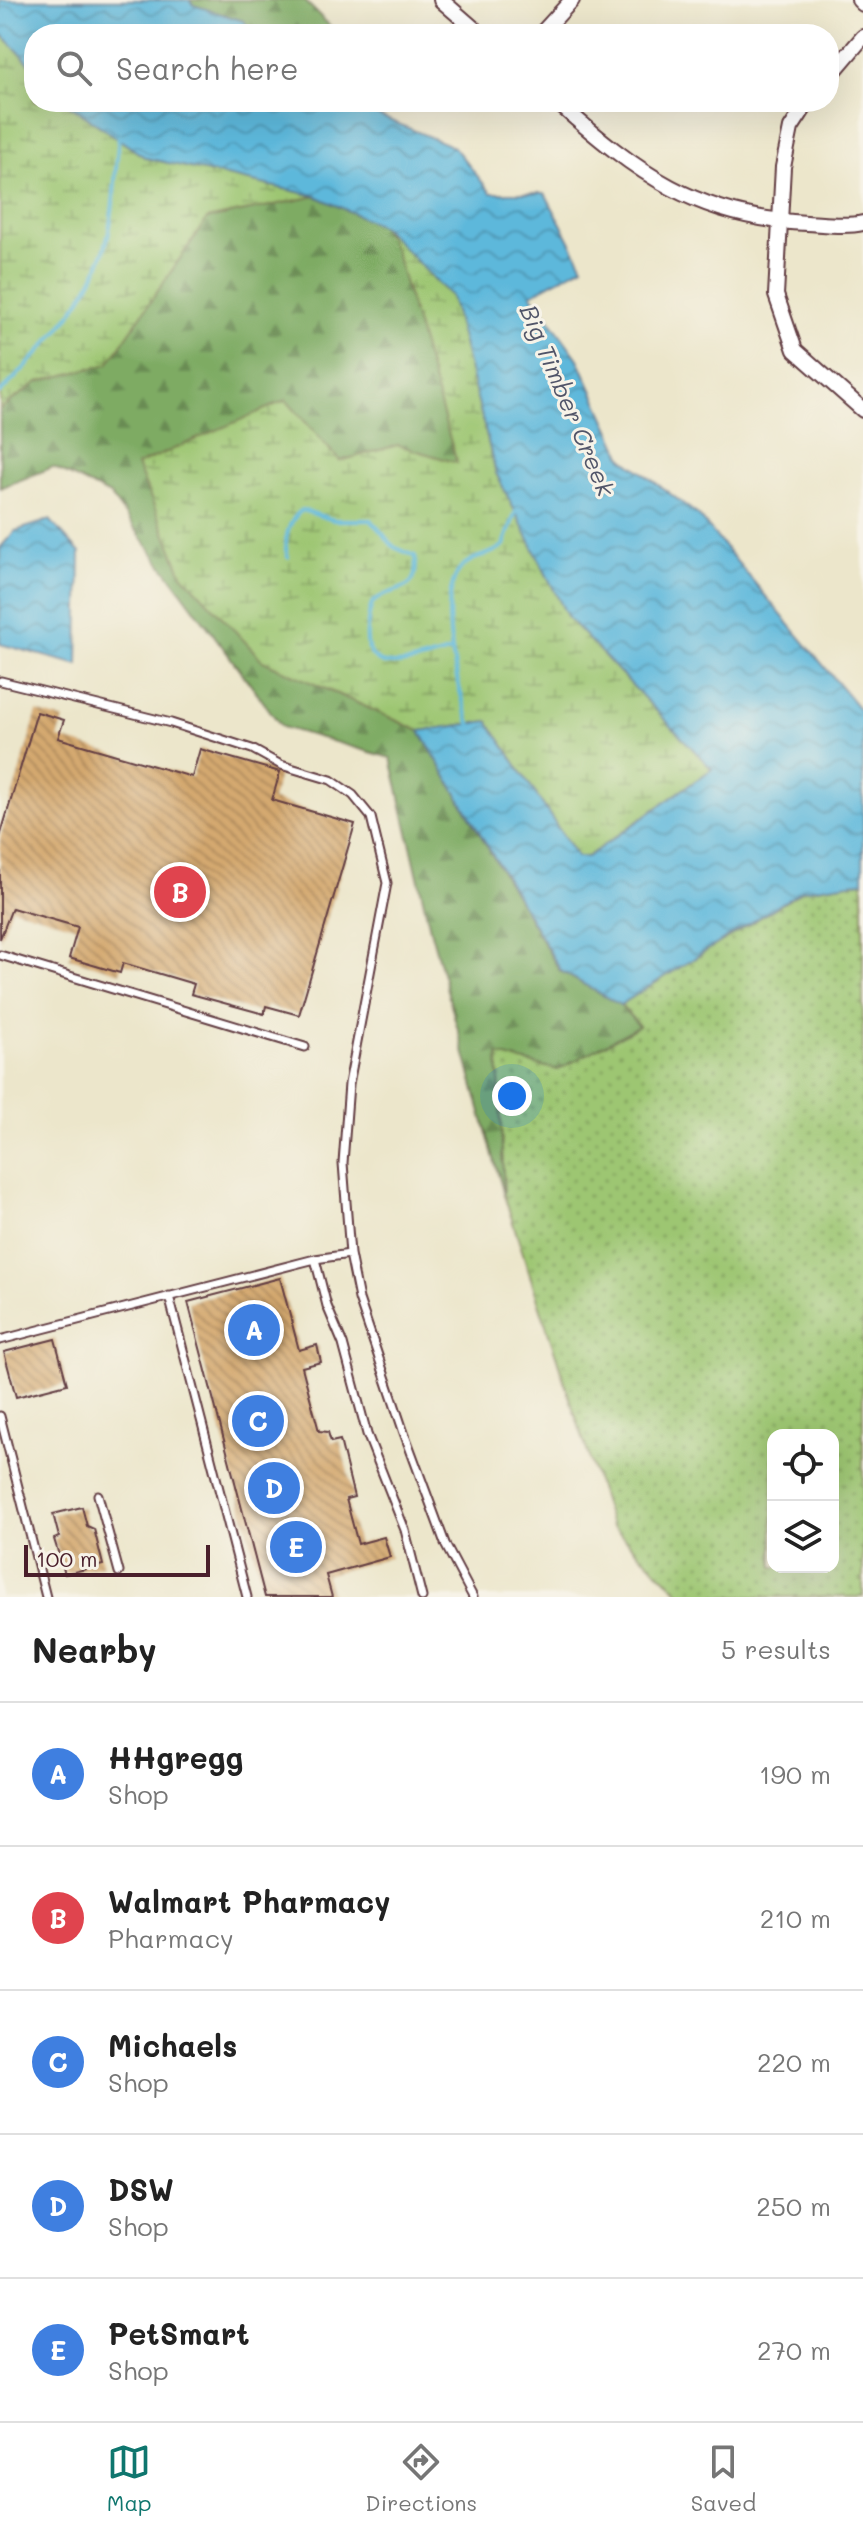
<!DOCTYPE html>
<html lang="en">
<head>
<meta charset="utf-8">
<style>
	:root { --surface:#fff; --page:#f6f6f6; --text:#222; --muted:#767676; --line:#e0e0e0; --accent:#0f766e }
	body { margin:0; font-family:Mali,sans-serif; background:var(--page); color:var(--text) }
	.controls { position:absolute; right:24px; bottom:24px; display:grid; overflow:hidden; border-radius:16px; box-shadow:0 8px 32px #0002 }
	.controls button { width:72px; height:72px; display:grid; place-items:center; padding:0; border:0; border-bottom:2px solid var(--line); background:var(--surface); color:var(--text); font:40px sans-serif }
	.scale { position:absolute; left:24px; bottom:20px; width:186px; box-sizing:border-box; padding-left:8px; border:4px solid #4a1f2b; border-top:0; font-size:22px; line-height:28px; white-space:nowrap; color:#4a1f2b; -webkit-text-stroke:6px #f7f3e8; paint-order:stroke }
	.you { position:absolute; left:512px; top:1096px; width:28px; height:28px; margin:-20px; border:6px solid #fff; border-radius:50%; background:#1a73e8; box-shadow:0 0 0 12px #1a73e833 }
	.badge { display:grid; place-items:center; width:52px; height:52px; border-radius:50%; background:var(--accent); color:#fff; font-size:26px; font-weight:700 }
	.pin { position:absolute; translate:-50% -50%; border:4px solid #fff; box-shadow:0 2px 8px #0006 }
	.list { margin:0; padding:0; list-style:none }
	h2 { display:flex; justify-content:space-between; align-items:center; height:104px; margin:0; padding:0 32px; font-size:34px }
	h2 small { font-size:26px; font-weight:400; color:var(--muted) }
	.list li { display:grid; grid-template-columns:52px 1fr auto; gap:24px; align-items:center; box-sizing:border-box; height:144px; padding:0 32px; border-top:2px solid var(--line) }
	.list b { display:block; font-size:30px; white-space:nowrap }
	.list p { margin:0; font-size:26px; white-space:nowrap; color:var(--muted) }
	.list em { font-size:26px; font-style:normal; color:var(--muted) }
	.icon { flex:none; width:44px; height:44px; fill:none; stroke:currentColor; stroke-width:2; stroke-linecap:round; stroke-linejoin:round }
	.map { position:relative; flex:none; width:863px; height:1597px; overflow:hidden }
	.search { position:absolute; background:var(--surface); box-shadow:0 8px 32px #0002; left:24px; right:24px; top:24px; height:88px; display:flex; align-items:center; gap:20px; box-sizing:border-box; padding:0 28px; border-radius:32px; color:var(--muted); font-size:30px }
	.sheet { height:824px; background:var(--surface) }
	nav { display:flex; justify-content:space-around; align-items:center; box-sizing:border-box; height:112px; border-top:2px solid var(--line); background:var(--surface); font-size:22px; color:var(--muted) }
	nav a { display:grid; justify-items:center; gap:4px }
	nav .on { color:var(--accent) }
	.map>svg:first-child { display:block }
	.grass { fill:url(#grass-dots); stroke:#74724e; stroke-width:2; fill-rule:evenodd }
	.forest { fill:url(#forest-firs); stroke:#646548; stroke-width:2 }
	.wetland { fill:url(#wetland-marsh); stroke:#74724e; stroke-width:2 }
	.water { fill:url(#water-waves); stroke:#546c83; stroke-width:2 }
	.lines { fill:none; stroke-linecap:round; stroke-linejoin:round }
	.stream { stroke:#5db8db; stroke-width:4 }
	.building { fill:url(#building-back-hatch) }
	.lane-casing { stroke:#623d43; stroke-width:11 }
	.street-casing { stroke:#623d43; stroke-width:18 }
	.lane { stroke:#fff; stroke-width:7 }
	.street { stroke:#fff; stroke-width:14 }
	.labels { text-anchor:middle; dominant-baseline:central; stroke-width:6; stroke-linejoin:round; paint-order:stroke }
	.water-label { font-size:24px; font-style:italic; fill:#515569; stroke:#f7f3e8 }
</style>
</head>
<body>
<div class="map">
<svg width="863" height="1597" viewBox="0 0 863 1597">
	<defs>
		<pattern id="grass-dots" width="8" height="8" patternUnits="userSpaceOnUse" patternTransform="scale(2)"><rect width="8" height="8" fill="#9dc672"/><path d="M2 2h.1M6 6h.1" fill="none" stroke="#82a05e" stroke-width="1.8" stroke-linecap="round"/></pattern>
		<pattern id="forest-firs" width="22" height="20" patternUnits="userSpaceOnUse" patternTransform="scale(2)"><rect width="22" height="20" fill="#7eab64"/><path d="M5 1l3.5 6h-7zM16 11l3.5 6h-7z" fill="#698b53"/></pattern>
		<pattern id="wetland-marsh" width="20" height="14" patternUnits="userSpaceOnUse" patternTransform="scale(2)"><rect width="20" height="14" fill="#9dc672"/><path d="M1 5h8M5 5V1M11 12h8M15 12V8" fill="none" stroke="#82a05e"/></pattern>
		<pattern id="water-waves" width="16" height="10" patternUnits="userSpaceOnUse" patternTransform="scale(2)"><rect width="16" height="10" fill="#5db8db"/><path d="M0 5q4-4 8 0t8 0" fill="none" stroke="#4f95b2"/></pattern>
		<pattern id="building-back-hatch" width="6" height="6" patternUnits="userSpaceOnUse" patternTransform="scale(2)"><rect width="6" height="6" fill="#d4a970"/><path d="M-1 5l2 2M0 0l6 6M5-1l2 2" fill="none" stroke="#ae895c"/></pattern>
	</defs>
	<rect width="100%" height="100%" fill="#f7f3e8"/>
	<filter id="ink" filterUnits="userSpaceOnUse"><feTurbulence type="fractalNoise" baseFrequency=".0125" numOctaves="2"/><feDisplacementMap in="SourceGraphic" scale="16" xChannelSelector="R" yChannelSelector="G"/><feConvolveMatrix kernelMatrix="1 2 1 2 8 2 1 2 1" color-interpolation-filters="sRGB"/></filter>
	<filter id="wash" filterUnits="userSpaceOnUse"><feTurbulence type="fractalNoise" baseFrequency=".006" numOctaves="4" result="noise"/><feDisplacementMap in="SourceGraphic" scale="32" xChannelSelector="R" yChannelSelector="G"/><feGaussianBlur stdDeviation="1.8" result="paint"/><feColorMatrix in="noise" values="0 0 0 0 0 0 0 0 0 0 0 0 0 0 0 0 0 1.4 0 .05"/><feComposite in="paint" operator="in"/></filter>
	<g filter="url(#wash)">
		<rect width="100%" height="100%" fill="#ece6cb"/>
		<path class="grass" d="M863,881V1597H684L611,1525L504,1195L498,1054L558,1070L638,1025L620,1005L804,890ZM773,1435H833V1567H773Z"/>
		<path class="forest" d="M189,0H304L338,34H253L244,21L193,5Z
			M316,196L383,227L396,253L458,464L398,445L340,461L263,661L420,731L560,971L620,1005L639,1026L558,1070L498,1055L504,1195L430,929L391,758L282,727L110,495L53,467L0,488V409L38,382L108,363L207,219Z"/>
		<path class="wetland" d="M0,32L34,68V102H65L146,158L316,196L207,219L108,364L38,382L0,409Z
			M383,227L451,296L496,473L568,618L712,769L587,857H577L488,721L420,731L263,661L182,574L137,465L286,400L340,461L398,445L457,463L396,253Z"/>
		<path class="water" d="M0,0H189L193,5L244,21L253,34H34V68L0,32Z
			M65,102H346L454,147L491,193H545L583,266L531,294L578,359L623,458L698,515L863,713V881L803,890L620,1005L561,971L420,731L488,721L577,857H587L712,769L568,618L496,473L451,296L383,227L316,196L146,158Z
			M50,520L80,553L78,665L0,644V548L15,531Z"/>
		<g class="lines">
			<path class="stream" d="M0,393C43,350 95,297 108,236C115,204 115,169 119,136
				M288,557C282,542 289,519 302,510L334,520H371L394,547L415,556C421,598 391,584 372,603C350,683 399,667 452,651
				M472,728C458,695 435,598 461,568C472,555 491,557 504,545L516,511"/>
		</g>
		<g id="blocks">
			<path class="building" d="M37,712L64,720L58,738L192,777L200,749L280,772L272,800L355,824L299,1015L266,1006L264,1014L191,994L194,984L123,963L120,973L69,958L78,927L12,908L0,939V837Z
				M280,1278L299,1350L317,1345L321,1362L302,1367L319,1431L328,1432L331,1442L340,1440L354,1497L346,1499L358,1544L384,1537L390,1557L326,1575L332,1597H265L188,1302Z
				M55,1339L67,1384L16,1397L4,1352Z
				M82,1507L87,1526L94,1529L103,1565L65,1574L54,1539L59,1537L53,1514Z"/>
		</g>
	</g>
	<g filter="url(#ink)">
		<use href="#blocks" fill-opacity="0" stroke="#623d43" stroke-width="2"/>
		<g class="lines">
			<defs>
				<path id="lane" d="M1,681L171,723L252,749L281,765L331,780L353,795L371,817L387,883L349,1084L343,1163L350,1254L359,1299L403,1430L446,1546L473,1597
					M0,955L305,1047
					M315,1259L327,1306L343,1344L367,1434L405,1530L422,1597
					M169,1296L247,1597
					M0,1340L315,1259L350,1254
					M0,1416L46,1597
					M98,1495L119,1572"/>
				<path id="street" d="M441,0L480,34
					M859,0L863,4
					M541,34L572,0
					M829,77L863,37
					M557,102C637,173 697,218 807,223C825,224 846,227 863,223
					M808,102L791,128L783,167L776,295L795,350L863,410"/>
			</defs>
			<use href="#lane" class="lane-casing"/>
			<use href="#street" class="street-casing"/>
			<use href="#lane" class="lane"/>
			<use href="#street" class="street"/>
		</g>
	</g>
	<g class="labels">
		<g class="water-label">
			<text transform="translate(568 400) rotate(67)">Big Timber Creek</text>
		</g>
	</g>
</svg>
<div class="controls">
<button><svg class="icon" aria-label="locate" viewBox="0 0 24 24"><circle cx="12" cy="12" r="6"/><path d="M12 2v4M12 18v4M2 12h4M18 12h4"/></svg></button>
<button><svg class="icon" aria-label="layers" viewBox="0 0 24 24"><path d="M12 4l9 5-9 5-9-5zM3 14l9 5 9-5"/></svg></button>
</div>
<div class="scale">100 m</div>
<div class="you"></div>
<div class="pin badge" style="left:254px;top:1330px;background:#3f7fe0">A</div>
<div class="pin badge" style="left:180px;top:892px;background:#e0444e">B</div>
<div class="pin badge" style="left:258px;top:1421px;background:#3f7fe0">C</div>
<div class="pin badge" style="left:274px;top:1488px;background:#3f7fe0">D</div>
<div class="pin badge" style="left:296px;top:1547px;background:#3f7fe0">E</div>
<div class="search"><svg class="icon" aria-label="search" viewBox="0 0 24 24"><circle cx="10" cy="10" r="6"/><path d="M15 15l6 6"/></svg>Search here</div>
</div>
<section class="sheet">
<h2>Nearby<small>5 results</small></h2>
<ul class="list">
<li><span class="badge" style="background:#3f7fe0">A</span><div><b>HHgregg</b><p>Shop</p></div><em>190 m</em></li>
<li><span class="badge" style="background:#e0444e">B</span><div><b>Walmart Pharmacy</b><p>Pharmacy</p></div><em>210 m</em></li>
<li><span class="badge" style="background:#3f7fe0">C</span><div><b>Michaels</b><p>Shop</p></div><em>220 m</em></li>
<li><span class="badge" style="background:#3f7fe0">D</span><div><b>DSW</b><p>Shop</p></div><em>250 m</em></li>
<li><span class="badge" style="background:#3f7fe0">E</span><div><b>PetSmart</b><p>Shop</p></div><em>270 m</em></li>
</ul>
</section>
<nav>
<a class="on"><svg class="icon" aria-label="map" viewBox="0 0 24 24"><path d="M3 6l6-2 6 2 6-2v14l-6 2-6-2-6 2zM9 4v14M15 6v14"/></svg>Map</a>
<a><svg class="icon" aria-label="directions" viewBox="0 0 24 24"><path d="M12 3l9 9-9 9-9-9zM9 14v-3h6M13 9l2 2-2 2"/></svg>Directions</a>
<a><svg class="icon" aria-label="saved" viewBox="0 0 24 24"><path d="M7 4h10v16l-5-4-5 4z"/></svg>Saved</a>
</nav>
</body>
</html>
